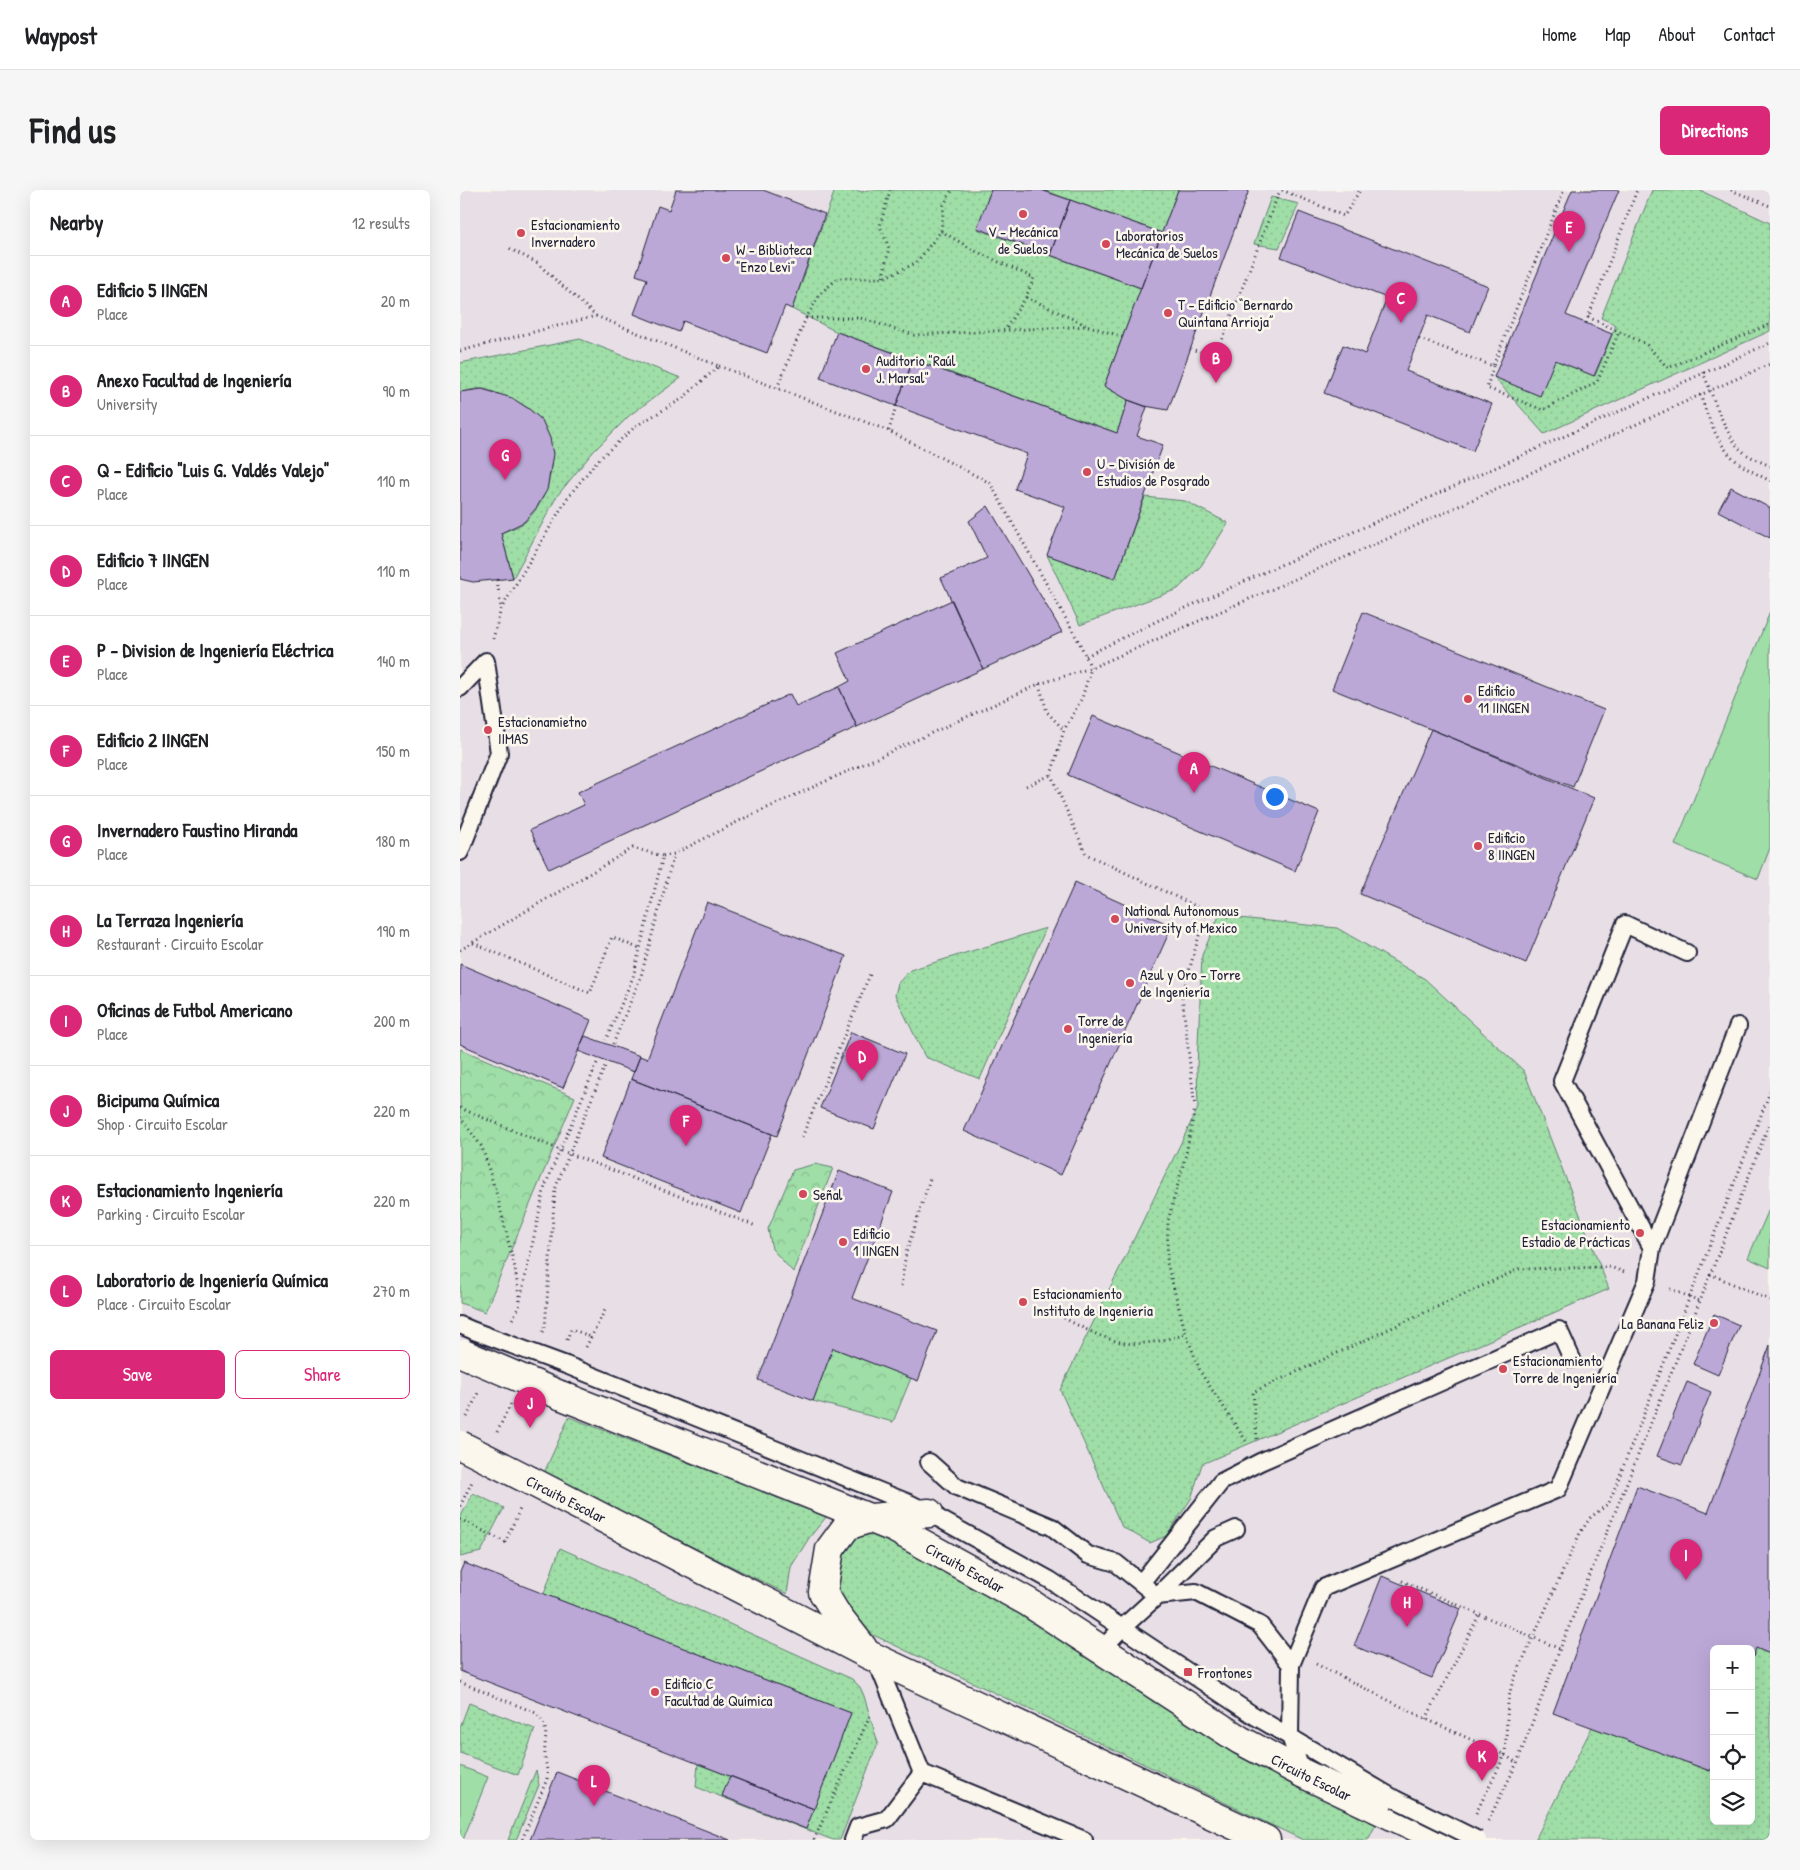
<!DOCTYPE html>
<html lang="en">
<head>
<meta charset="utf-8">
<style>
	:root { --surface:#fff; --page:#f6f6f6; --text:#202124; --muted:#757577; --line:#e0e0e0; --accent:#db2777 }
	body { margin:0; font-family:"Patrick Hand",sans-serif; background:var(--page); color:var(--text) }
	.controls { position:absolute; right:15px; bottom:15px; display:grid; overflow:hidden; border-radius:8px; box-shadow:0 5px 20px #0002 }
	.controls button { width:45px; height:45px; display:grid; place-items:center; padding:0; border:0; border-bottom:1px solid var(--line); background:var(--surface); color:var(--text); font:25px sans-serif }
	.you { position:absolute; left:814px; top:606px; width:18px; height:18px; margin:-12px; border:4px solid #fff; border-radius:50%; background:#1a73e8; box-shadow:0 0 0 8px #1a73e833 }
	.badge { display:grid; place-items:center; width:32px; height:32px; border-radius:50%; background:var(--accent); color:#fff; font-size:16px; font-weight:700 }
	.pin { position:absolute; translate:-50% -41px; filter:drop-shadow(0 1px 2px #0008) }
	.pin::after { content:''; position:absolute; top:26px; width:18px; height:15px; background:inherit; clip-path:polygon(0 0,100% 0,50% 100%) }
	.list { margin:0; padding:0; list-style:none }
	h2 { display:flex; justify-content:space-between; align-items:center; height:65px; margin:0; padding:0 20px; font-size:21px }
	h2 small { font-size:16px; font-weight:400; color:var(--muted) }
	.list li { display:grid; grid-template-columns:32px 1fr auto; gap:15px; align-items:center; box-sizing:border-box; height:90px; padding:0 20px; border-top:1px solid var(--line) }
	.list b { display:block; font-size:19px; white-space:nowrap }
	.list p { margin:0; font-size:16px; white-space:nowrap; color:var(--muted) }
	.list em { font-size:16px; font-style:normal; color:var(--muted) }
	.actions { display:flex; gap:10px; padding:15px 20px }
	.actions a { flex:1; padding:11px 0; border:1px solid var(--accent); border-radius:8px; text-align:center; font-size:18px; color:var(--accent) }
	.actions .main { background:var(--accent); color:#fff }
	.icon { flex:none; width:28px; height:28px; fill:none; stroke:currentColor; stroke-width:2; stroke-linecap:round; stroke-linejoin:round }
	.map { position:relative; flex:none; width:1310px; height:1650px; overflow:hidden; border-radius:8px }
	header { display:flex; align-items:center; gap:30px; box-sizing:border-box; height:70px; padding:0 25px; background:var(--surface); border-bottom:1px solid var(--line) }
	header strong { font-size:24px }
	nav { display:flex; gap:28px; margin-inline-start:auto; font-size:18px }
	.intro { display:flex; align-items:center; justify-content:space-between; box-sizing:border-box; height:120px; padding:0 30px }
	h1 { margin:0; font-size:35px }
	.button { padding:12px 22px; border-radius:8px; background:var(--accent); color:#fff; font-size:18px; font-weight:700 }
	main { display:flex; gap:30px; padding:0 30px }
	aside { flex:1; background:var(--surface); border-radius:8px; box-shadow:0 5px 20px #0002 }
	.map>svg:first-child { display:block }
	.built { fill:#e8dfe6; fill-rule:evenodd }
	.grass { fill:url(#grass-dots); stroke:#608071 }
	.forest { fill:url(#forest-crowns); stroke:#608071 }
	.pitch { fill:#9fdea7; stroke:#608071 }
	.building { fill:#bca8d7; stroke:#22223b }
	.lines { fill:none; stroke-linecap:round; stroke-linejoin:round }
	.lane-casing { stroke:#22223b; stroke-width:20 }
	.secondary-casing { stroke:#22223b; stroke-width:31 }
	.path { stroke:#22223b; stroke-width:3; stroke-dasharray:1 4; stroke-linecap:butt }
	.lane { stroke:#fbf7ec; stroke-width:16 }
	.secondary { stroke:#fbf7ec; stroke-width:28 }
	.lane-bridge-casing { stroke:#22223b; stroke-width:20; stroke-linecap:butt }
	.secondary-bridge-casing { stroke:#22223b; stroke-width:31; stroke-linecap:butt }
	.lane-bridge { stroke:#fbf7ec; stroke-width:16 }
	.secondary-bridge { stroke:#fbf7ec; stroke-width:28 }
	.poi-dot { fill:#d1495b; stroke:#fbf7ec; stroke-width:2 }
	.labels { text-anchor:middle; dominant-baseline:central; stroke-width:5; stroke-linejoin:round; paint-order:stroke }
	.poi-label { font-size:15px; fill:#22223b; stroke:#fbf7ec; text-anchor:start }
	.street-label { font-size:15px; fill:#22223b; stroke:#fbf7ec }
</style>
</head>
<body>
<header>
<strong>Waypost</strong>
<nav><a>Home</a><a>Map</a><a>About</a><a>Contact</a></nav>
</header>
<div class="intro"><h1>Find us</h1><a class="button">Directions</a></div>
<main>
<aside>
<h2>Nearby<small>12 results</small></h2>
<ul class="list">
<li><span class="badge">A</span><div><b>Edificio 5 IINGEN</b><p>Place</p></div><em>20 m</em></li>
<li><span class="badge">B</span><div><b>Anexo Facultad de Ingeniería</b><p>University</p></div><em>90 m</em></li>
<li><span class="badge">C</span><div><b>Q - Edificio &quot;Luis G. Valdés Valejo&quot;</b><p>Place</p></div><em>110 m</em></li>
<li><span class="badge">D</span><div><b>Edificio 7 IINGEN</b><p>Place</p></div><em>110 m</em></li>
<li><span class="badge">E</span><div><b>P - Division de Ingeniería Eléctrica</b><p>Place</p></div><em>140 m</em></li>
<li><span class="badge">F</span><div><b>Edificio 2 IINGEN</b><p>Place</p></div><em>150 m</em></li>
<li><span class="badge">G</span><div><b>Invernadero Faustino Miranda</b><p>Place</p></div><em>180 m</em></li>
<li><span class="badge">H</span><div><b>La Terraza Ingeniería</b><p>Restaurant · Circuito Escolar</p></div><em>190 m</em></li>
<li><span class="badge">I</span><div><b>Oficinas de Futbol Americano</b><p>Place</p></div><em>200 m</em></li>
<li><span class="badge">J</span><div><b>Bicipuma Química</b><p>Shop · Circuito Escolar</p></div><em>220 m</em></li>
<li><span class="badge">K</span><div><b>Estacionamiento Ingeniería</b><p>Parking · Circuito Escolar</p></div><em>220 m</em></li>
<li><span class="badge">L</span><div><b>Laboratorio de Ingeniería Química</b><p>Place · Circuito Escolar</p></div><em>270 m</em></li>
</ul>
<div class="actions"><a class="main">Save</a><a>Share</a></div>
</aside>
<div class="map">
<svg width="1310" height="1650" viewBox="0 0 1310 1650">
	<defs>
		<pattern id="grass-dots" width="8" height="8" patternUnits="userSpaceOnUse" patternTransform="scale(1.25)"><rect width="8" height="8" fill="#9fdea7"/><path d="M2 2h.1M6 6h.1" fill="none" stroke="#89be91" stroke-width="1.8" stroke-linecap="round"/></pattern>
		<pattern id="forest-crowns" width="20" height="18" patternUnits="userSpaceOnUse" patternTransform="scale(1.25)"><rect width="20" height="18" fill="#9fdea7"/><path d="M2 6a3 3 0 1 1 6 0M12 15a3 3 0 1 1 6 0" fill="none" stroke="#89be91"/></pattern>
	</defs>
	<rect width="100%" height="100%" fill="#fbf7ec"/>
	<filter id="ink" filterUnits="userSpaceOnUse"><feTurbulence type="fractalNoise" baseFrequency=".02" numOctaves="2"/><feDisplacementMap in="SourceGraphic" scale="10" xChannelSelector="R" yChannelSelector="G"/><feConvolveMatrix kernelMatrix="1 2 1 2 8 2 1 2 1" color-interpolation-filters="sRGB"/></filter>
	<g filter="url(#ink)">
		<path class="built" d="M0,0H1310V1650H0ZM1254,1459H1291V1631H1254Z"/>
		<path class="grass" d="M375,0H396L402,2L407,0H531L517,39L681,98L644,196L668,210L657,243L377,142L332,119Z
			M583,0H718L702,43Z
			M1192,0H1239L1310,33V141L1084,244L1034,187L1095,170L1135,186L1156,135L1141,128Z
			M811,7L839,14L819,58L794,54Z
			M120,149L221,188L170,225L133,262L97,306L53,388L41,343C48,340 58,337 65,332C77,321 86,305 89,290C99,247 82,218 41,205C35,203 28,199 23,199C16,198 7,201 0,202V173Z
			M685,307L725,311L768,333L741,376L718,399L620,435L587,365L655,389Z
			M759,726L877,738L965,789L1064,881L1149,1099L742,1274L731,1309L706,1346L690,1353L662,1337L600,1200L738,918L737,877L742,765Z
			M586,738L520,889L465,867L435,805L438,793L450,780Z
			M109,1227L367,1326L349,1348L331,1377L327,1404L84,1283Z
			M13,1303L44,1318L21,1362L0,1367V1328Z
			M418,1341L553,1416L830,1591L916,1634L908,1650H843L409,1443L375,1404V1379L385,1359L399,1344Z
			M100,1358L392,1489L400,1497L404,1506L418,1553L380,1650H373L236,1597L238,1574L354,1618L391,1523L84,1404Z
			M1296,1458L1310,1464V1650H1075L1132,1537L1250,1581L1254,1572V1631H1291V1472Z
			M9,1513L75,1539L58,1585L0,1563V1537Z
			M76,1580L79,1595L56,1650H48Z"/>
		<path class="forest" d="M0,859L115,907L25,1122L0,1113Z
			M355,974L373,978L333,1082L312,1059L308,1039L333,980Z
			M373,1158L451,1188L433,1232L353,1211Z"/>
		<path class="pitch" d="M1310,422V658L1298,689L1215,655Z
			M1310,1017V1078L1288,1068Z
			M0,1576L28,1587L3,1650H0Z"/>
		<path class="building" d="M216,0H303L365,24L332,119L325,116L307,163L223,131L219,142L174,124L187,89L176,85L198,16L209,20Z
			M531,0H581L610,10L590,65L517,38Z
			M718,0H789L708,220L685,216L668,210L644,196Z
			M1112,0H1159L1106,125L1152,144L1134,186L1095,170L1080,206L1034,187Z
			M610,10L702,43L681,98L590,65Z
			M839,22L1028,96L1010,142L968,125L946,181L1032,214L1013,261L864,203L883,155L905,164L927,108L821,67Z
			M377,142L453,170L436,216L360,188Z
			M453,170L657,243L668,210L687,217L677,246L703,255L655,389L587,365L605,317L555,299L567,264L436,216Z
			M22,199L52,208L69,219L82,230L90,248L93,264L87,300L77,317L64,332L41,343L53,388L13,392L0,389V202Z
			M1271,297L1310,318V348L1258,321Z
			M528,316L602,442L523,479L481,388L527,368L509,331Z
			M492,410L523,479L397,537L379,497L390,491L377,463Z
			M903,422L1144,520L1113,597L872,499Z
			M379,497L397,537L89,679L70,640L124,615L118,602L330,504L336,516Z
			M633,526L859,622L835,681L608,585Z
			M971,539L1134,608L1066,773L900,704Z
			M615,692L712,736L601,985L504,941Z
			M247,712L386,766L317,946L171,889L180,866L187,869Z
			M0,774L131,830L103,898L0,854Z
			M391,842L445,864L414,939L360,918Z
			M125,846L180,866L174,882L118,861Z
			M171,889L312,944L281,1023L141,968Z
			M379,981L433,1002L392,1108L477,1141L458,1191L373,1158L353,1211L298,1190Z
			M1254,1124L1279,1135L1258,1185L1233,1174Z
			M1310,1155V1464L1296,1458L1291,1472V1459H1254V1572L1250,1581L1093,1523L1177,1296L1248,1323Z
			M1227,1192L1251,1202L1222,1275L1197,1266Z
			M4,1373L391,1523L354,1619L0,1481V1382Z
			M922,1386L1001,1419L972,1488L894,1456Z
			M97,1582L270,1650H70Z
			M270,1586L354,1619L346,1639L262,1606Z"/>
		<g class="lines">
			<defs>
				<path id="lane" d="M0,498L26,471L39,563L0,662
					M1192,1058L1278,836
					M0,1135L14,1141
					M106,1175L449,1313L469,1323L590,1390L793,1525L935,1609
					M469,1272L497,1297L592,1337L628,1365L656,1373L697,1406L662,1438L641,1460
					M681,1393L761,1292L800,1272L1099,1140L1112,1169
					M697,1406L736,1402L800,1435L831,1475L830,1546L842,1583
					M697,1406L756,1348L776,1339
					M411,1469L421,1482L462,1583L624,1650
					M831,1475L863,1398L1098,1299L1187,1091L1192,1058L1102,891L1165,734L1227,763
					M393,1650L398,1637L427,1629L462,1583"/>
				<g id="secondary">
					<path id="s1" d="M100,1205L434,1338L568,1412L780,1550L842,1583L983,1650"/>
					<path d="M71,1291L409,1465L806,1650"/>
					<path d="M403,1458L375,1422L363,1402L370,1359L387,1336L411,1328L469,1323"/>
				</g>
			</defs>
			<use href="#lane" class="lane-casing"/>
			<use href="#secondary" class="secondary-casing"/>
			<path class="path" d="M822,0L884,26L900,0
				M1271,0L1310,16
				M481,41L515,61L574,88L566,107L545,140
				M423,87L429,58L420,36L430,0
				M566,107L628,136
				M1128,127L1186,154L1208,178L1310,134
				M346,128H400L454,145L629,136L663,147
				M1126,133L1177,0
				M959,149L1033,176L1104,0
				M730,159L756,166L820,0
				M0,161L136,126
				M259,176L429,241L530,293L620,454L631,478L622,508L604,540
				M1033,176L1027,198L1083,220L1137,192L1159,142
				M1243,182C1251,202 1265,244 1280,259C1288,267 1300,271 1310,276
				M317,198L346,128L361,103L378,88H423L456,73L481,41L484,15L492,0
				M1240,205C1248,226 1256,252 1273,268C1283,278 1298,284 1310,291
				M429,241L436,216
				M37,390L41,418
				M33,449L41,419L108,307L137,271L176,236L222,209L259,176L136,126L77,73L47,57
				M626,466L697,431L1310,153
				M579,494L587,522L604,540L591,585L626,664L746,721L722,806L735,918L726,964L708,1031L707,1073L726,1144L741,1183L788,1254
				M566,596L591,585
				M203,666L214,664L283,629L579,494L631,478L927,349L1240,205L1310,174
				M13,753L130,803L152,747L180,759
				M0,760L173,658L203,666L173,787L146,850
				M153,854L181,786L214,664
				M0,918L100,960L296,1036
				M0,927L22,957L38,1009L55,1078L60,1114L52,1130
				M342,947L411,782
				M1250,1084L1310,1110
				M441,1096L446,1063L471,986
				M1210,1099L1240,1111L1310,932
				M60,1111L85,996L137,873
				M604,1128C623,1138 643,1149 665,1153C681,1156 710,1149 726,1144
				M83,1142L85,1138L95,999L145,876
				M107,1150L111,1139L132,1147
				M126,1157L145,1120
				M7,1227L19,1201
				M37,1242L51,1214
				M797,1249L793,1202L1059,1079L1150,1077L1164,1082
				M0,1316L12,1292
				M0,1329L45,1352L60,1319
				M942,1391L1100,1459
				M856,1474L966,1529L1045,1565L1057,1573
				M0,1492L76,1523C92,1540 83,1549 85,1568C86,1576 88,1581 87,1589L62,1650
				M966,1529L1019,1425
				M1016,1623L1045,1565L1048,1511L1052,1494L1120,1343L1130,1328L1149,1313L1310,902
				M1028,1631L1057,1573L1100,1459L1240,1111
				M354,1650L411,1523"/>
			<use href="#lane" class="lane"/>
			<use href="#secondary" class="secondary"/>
			<defs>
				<path id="lane-bridge" d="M14,1141L106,1175
					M935,1609L1018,1650"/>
				<path id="secondary-bridge" d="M4,1164L100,1205
					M0,1255L71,1291"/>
			</defs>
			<use href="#lane-bridge" class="lane-bridge-casing"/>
			<use href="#secondary-bridge" class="secondary-bridge-casing"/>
			<use href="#lane-bridge" class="lane-bridge"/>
			<use href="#secondary-bridge" class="secondary-bridge"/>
		</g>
	</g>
	<g class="poi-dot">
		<circle cx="563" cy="24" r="5"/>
		<circle cx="61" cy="43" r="5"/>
		<circle cx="646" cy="54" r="5"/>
		<circle cx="266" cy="68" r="5"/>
		<circle cx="708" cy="123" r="5"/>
		<circle cx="406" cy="179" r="5"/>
		<circle cx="627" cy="282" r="5"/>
		<circle cx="1008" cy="509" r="5"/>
		<circle cx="28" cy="540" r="5"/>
		<circle cx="1018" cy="656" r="5"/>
		<circle cx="655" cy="729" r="5"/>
		<circle cx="670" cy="793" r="5"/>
		<circle cx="608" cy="839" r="5"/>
		<circle cx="343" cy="1004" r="5"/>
		<circle cx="1180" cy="1043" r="5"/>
		<circle cx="383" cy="1052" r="5"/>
		<circle cx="563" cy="1112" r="5"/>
		<circle cx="1254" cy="1133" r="5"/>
		<circle cx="1043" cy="1179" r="5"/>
		<rect x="723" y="1477" width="10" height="10" rx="2.5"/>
		<circle cx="195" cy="1502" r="5"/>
	</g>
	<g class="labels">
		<g class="poi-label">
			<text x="71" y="34">Estacionamiento<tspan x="71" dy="17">Invernadero</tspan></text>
			<text x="563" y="41" text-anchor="middle">V - Mecánica<tspan x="563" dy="17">de Suelos</tspan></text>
			<text x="656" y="45">Laboratorios<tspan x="656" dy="17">Mecánica de Suelos</tspan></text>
			<text x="276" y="59">W - Biblioteca<tspan x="276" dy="17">"Enzo Levi"</tspan></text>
			<text x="718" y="114">T - Edificio “Bernardo<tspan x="718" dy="17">Quintana Arrioja”</tspan></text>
			<text x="416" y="170">Auditorio "Raúl<tspan x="416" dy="17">J. Marsal"</tspan></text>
			<text x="637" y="273">U - División de<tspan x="637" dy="17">Estudios de Posgrado</tspan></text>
			<text x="1018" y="500">Edificio<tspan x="1018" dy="17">11 IINGEN</tspan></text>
			<text x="38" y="531">Estacionamietno<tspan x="38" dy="17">IIMAS</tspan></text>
			<text x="1028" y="647">Edificio<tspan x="1028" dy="17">8 IINGEN</tspan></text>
			<text x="665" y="720">National Autonomous<tspan x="665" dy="17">University of Mexico</tspan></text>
			<text x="680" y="784">Azul y Oro - Torre<tspan x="680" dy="17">de Ingeniería</tspan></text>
			<text x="618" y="830">Torre de<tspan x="618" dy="17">Ingeniería</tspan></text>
			<text x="353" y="1004">Señal</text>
			<text x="1170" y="1034" text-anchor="end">Estacionamiento<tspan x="1170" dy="17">Estadio de Prácticas</tspan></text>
			<text x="393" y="1043">Edificio<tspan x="393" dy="17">1 IINGEN</tspan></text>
			<text x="573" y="1103">Estacionamiento<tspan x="573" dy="17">Instituto de Ingenieria</tspan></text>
			<text x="1244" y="1133" text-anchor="end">La Banana Feliz</text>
			<text x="1053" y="1170">Estacionamiento<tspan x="1053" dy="17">Torre de Ingeniería</tspan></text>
			<text x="738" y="1482">Frontones</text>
			<text x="205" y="1493">Edificio C<tspan x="205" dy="17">Facultad de Química</tspan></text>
		</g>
		<g class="street-label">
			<text transform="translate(106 1309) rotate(27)">Circuito Escolar</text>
			<text stroke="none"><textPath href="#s1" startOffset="441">Circuito Escolar</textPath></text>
			<text stroke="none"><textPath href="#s1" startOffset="846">Circuito Escolar</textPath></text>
		</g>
	</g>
</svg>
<div class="controls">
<button>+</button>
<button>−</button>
<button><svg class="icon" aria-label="locate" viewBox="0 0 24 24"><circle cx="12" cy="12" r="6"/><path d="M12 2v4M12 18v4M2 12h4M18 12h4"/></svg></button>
<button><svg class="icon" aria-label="layers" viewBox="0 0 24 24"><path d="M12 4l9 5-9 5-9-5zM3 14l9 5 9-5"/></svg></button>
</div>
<div class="you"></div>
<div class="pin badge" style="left:734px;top:603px">A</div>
<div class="pin badge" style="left:756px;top:193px">B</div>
<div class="pin badge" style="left:941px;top:133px">C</div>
<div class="pin badge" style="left:402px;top:891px">D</div>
<div class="pin badge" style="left:1109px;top:62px">E</div>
<div class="pin badge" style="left:226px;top:956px">F</div>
<div class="pin badge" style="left:45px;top:290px">G</div>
<div class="pin badge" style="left:947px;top:1437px">H</div>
<div class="pin badge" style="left:1226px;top:1390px">I</div>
<div class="pin badge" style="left:70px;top:1238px">J</div>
<div class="pin badge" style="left:1022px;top:1591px">K</div>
<div class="pin badge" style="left:134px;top:1616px">L</div>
</div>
</main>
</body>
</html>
